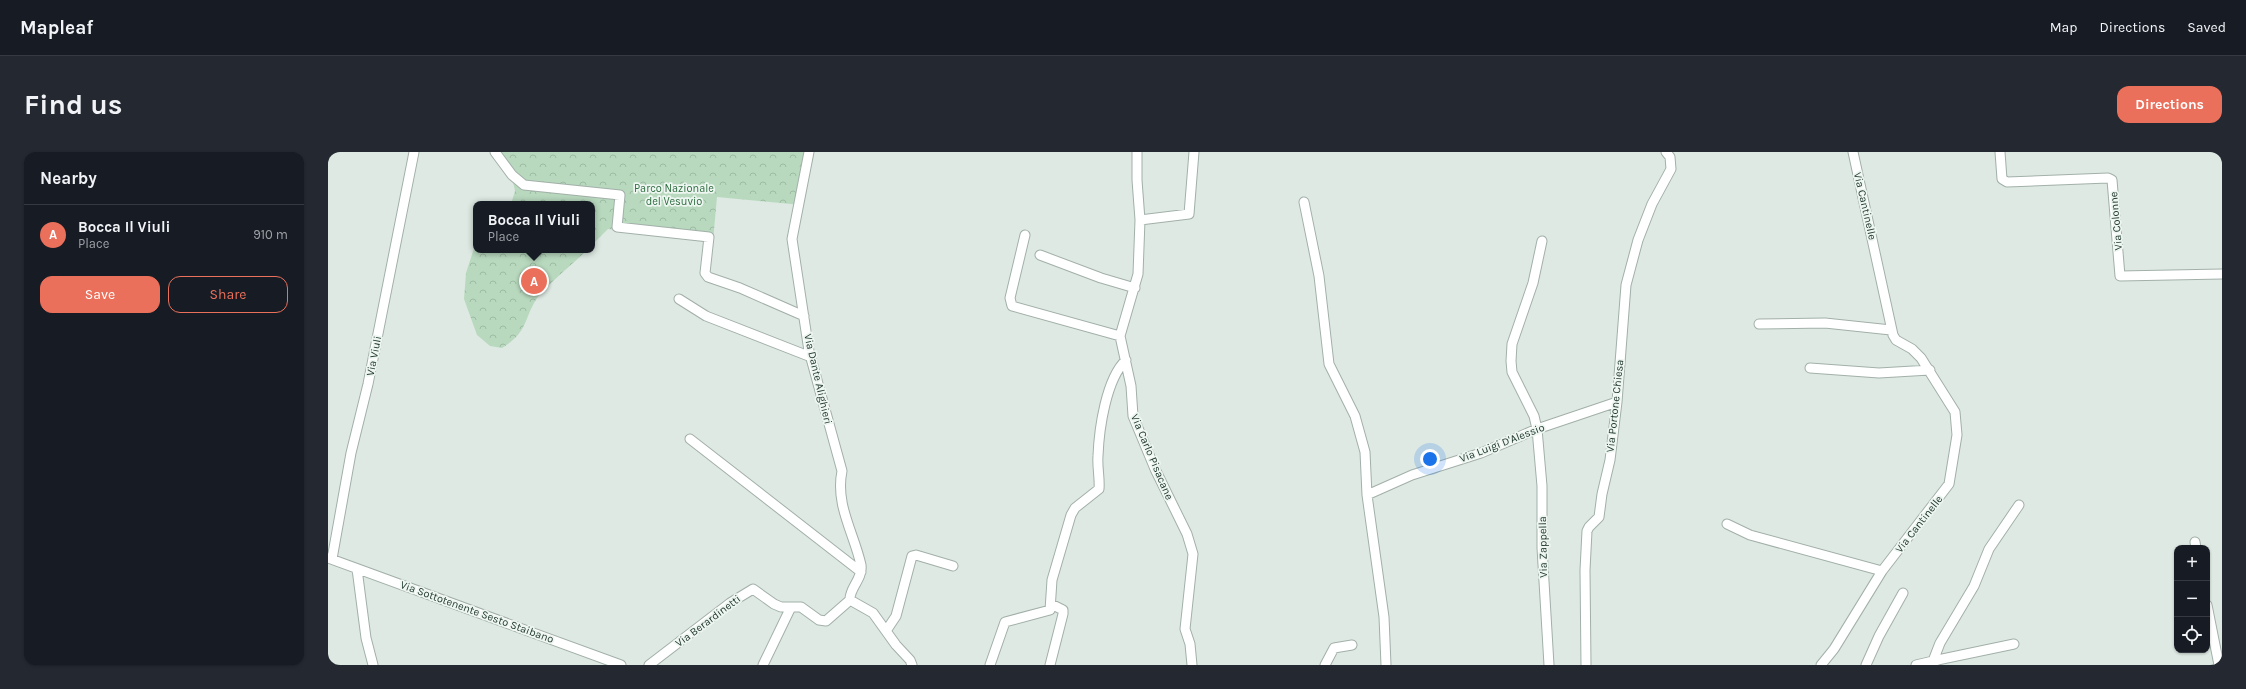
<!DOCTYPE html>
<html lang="en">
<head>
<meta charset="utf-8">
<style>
	:root { --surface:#171b24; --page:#242831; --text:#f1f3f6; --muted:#9ea1a6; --line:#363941; --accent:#ea705b }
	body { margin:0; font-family:Karla,sans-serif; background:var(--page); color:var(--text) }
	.controls { position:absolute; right:12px; bottom:12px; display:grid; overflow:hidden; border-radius:8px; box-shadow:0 1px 3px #0004 }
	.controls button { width:36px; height:36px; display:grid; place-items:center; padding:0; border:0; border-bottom:1px solid var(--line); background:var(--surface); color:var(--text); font:20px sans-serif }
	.you { position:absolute; left:1102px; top:307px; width:14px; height:14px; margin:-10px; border:3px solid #fff; border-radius:50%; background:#1a73e8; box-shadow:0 0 0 6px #1a73e833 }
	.badge { display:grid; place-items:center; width:26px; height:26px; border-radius:50%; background:var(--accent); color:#fff; font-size:13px; font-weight:700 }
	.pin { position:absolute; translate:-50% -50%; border:2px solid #fff; box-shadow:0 1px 4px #0006 }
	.popup { position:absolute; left:145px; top:49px; width:122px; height:52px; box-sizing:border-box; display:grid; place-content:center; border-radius:8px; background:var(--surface); filter:drop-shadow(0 1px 3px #0005); font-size:13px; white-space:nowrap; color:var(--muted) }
	.popup b { font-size:15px; color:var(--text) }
	.popup::after { content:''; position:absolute; left:50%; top:100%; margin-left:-8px; border:8px solid transparent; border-top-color:var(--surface) }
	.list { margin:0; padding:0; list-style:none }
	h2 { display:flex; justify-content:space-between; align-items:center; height:52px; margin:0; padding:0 16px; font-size:17px }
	h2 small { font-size:13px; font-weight:400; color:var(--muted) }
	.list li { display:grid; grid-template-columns:26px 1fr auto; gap:12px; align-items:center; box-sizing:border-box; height:60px; padding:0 16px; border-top:1px solid var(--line) }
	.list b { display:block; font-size:15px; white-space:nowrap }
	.list p { margin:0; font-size:13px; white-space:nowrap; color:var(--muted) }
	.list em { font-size:13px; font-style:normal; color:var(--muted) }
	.actions { display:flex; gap:8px; padding:12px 16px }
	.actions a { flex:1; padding:9px 0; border:1px solid var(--accent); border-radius:12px; text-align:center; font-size:14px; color:var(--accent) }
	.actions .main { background:var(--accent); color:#fff }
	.icon { flex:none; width:22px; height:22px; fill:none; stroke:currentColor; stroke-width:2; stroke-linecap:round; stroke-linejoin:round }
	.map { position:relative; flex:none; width:1894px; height:513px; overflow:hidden; border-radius:12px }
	header { display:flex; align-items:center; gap:24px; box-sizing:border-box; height:56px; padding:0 20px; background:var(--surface); border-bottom:1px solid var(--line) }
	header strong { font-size:19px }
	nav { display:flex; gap:22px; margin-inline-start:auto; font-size:14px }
	.intro { display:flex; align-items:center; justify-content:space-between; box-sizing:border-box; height:96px; padding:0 24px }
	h1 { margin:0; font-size:28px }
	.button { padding:10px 18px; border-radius:12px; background:var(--accent); color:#fff; font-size:14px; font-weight:700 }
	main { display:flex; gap:24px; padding:0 24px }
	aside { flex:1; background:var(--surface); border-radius:12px; box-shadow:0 1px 3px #0004 }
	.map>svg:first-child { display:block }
	.park { fill:url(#park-crowns) }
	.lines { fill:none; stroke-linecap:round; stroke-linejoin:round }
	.minor-casing { stroke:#a2b0a9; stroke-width:11 }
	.minor { stroke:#fff; stroke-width:9 }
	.labels { text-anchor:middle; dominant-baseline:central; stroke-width:3.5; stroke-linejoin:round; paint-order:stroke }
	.park-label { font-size:11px; fill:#2d6c3f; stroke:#eef6f1 }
	.street-label { font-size:11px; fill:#21382f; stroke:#eef6f1 }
</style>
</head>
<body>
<header>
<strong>Mapleaf</strong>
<nav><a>Map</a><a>Directions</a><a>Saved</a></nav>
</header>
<div class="intro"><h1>Find us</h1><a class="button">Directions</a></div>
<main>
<aside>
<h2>Nearby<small></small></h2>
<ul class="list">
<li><span class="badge">A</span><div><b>Bocca Il Viuli</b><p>Place</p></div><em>910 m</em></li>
</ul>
<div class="actions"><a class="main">Save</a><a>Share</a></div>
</aside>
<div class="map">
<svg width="1894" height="513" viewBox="0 0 1894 513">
	<defs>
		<pattern id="park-crowns" width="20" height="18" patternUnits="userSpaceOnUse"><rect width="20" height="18" fill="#b8d9be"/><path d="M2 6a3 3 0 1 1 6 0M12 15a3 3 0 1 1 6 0" fill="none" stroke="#9ebba4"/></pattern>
	</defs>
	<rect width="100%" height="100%" fill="#dee9e3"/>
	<path class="park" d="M162,0H485L474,53L389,45L385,89L280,77L264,93V52H183L187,39L185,30Z
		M148,90V98H259C246,111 219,133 209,146C195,168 201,179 174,196L162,194L149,183L136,147L138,121Z"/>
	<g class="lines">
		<defs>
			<path id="minor" d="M167,0L184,23L196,33L292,43L289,75L381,85L377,121L380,125L412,136L476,164
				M481,0L464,87L481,199L514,319C507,353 526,381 533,413C535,427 521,436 522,448
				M809,0V28L812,68L810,122L792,184L803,234L805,264L827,317L859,382L865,402L857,477L862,492L864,513
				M1672,0L1674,27L1679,30L1780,26L1784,28L1792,124L1894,122
				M976,50L991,124L1001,212L1027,264L1037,300L1039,343L1056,465L1058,513
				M812,68L861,62L866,0
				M697,83L682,146L684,154L792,184
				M1214,89L1205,131L1184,192L1183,209L1184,220L1206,264L1209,277L1214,334V396L1221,513
				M712,103L773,126L807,136
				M351,147L378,164L483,205
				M1431,172L1497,171L1563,178
				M1482,216L1551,221L1602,218
				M362,287L533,420
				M1039,343L1084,323L1153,301L1209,277L1289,250
				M1399,372L1422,383L1554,419
				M1867,390L1868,396
				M0,406L293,513
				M4,407L23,301L40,232L86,0
				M29,417L38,486L45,513
				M522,448L545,461L568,493L582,508L584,513
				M1879,453L1891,513
				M558,479L568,464L584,404L588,403L625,414
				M1605,509L1612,491L1646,434L1661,397L1691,353
				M1605,509L1686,492
				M321,513L402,451L425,437L446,452L453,455H473L491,468L498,469L522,448
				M435,513L463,455
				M662,513L677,470L722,458L724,428L743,363L747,356L771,337C772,326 769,315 770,304C771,277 778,227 798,208
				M722,513L735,462V458L723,452
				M997,513L1006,496L1024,493
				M1258,513L1257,418L1259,379L1261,375L1271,365L1274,342L1282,308L1289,250L1298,133L1310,88L1324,52L1343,17L1342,5L1338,0
				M1493,513L1506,497L1554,419L1621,332L1629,283L1627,260L1593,206L1584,197L1568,188L1565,183L1525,0
				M1538,513L1551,484L1575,441
				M1588,513L1605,509L1607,513"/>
		</defs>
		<use href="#minor" class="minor-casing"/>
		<use href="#minor" class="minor"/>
	</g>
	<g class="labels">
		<g class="park-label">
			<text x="346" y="36">Parco Nazionale<tspan x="346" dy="13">del Vesuvio</tspan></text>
		</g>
		<g class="street-label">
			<text transform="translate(1537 54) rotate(77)">Via Cantinelle</text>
			<text transform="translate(1788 69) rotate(-95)">Via Colonne</text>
			<text transform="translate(46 204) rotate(-79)">Via Viuli</text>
			<text transform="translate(490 227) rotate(77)">Via Dante Alighieri</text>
			<text transform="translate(1287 254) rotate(-84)">Via Portone Chiesa</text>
			<text transform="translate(1174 291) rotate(-21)">Via Luigi D'Alessio</text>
			<text transform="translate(824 305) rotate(67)">Via Carlo Pisacane</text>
			<text transform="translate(1591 372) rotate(-52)">Via Cantinelle</text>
			<text transform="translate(1215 395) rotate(-91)">Via Zappella</text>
			<text transform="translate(149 460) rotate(20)">Via Sottotenente Sesto Staibano</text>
			<text transform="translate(380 469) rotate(-37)">Via Berardinetti</text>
		</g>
	</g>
</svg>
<div class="controls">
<button>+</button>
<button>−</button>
<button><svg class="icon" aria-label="locate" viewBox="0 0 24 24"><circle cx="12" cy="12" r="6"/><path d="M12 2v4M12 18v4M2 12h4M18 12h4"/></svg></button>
</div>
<div class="you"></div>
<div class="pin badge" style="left:206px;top:129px">A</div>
<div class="popup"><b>Bocca Il Viuli</b>Place</div>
</div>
</main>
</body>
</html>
